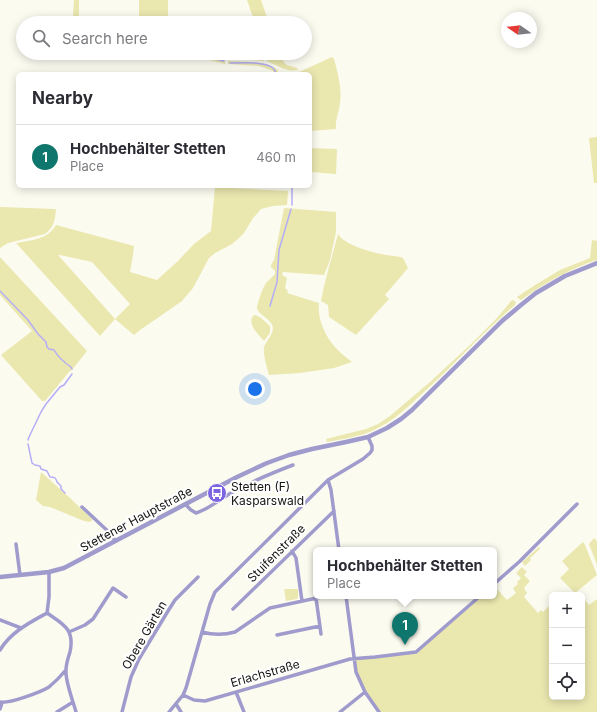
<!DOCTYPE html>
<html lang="en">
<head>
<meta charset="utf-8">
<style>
	:root { --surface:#fff; --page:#f2f2f3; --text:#2b2b33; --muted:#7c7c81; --line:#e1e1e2; --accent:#0f766e }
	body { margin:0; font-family:Inter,sans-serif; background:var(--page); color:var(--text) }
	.controls { position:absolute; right:12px; bottom:12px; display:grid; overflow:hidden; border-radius:6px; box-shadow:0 2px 10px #0003 }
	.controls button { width:36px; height:36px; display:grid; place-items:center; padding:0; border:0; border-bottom:1px solid var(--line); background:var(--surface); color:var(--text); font:20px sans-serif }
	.compass { position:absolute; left:501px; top:12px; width:36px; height:36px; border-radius:50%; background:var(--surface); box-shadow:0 2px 10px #0003; rotate:284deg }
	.you { position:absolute; left:255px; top:389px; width:14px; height:14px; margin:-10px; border:3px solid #fff; border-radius:50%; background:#1a73e8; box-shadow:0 0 0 6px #1a73e833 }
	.badge { display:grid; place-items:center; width:26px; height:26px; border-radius:50%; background:var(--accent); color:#fff; font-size:13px; font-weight:700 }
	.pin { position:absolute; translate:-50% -33px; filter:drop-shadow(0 1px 2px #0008) }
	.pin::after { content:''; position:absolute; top:21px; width:14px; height:12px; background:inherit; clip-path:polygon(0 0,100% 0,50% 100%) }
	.popup { position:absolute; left:313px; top:547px; width:184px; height:52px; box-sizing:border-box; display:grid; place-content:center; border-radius:6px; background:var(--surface); filter:drop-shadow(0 1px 3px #0005); font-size:13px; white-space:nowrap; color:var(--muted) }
	.popup b { font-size:15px; color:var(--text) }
	.popup::after { content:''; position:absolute; left:50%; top:100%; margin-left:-8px; border:8px solid transparent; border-top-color:var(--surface) }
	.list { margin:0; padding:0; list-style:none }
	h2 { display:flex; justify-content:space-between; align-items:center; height:52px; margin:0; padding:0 16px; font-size:17px }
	h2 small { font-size:13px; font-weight:400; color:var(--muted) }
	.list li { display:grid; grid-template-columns:26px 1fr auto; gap:12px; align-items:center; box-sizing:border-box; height:64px; padding:0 16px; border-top:1px solid var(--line) }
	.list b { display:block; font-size:15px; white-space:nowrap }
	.list p { margin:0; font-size:13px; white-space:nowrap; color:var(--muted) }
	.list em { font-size:13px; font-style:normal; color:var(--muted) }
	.icon { flex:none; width:22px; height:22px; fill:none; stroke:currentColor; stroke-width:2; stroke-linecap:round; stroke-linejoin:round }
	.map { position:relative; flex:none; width:597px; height:712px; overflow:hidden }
	.search { position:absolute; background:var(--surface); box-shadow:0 2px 10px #0003; left:16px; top:16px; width:296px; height:44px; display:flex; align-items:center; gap:10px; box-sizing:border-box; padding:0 14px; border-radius:22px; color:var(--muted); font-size:15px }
	.panel { position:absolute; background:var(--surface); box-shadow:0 2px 10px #0003; left:16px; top:72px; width:296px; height:116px; border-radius:6px }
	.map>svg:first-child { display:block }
	.green { fill:#eae7af; fill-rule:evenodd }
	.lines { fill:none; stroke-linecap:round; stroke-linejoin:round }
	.stream { stroke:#b5aef6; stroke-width:1.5 }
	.minor { stroke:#9f9bcd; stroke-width:3.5 }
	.tertiary { stroke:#9f9bcd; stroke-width:4.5 }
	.labels { text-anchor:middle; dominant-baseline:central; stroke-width:4; stroke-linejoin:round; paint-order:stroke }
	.poi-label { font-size:12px; fill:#141310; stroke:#fff; text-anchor:start }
	.street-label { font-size:12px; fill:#141310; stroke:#fff }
</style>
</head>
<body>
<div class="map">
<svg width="597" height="712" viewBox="0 0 597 712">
	<rect width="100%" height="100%" fill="#fcfbf0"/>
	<path class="green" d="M74,0H79V21L75,19L73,16Z
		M139,0H168V23H139Z
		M247,0H261L269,23H255Z
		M181,53H195L225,61V64Z
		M204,53H244L263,56L264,61L224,58Z
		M264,53H280C285,67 285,64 297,68L298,70C285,72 279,66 267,61Z
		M332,57L334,59C338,74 342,88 340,103C339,112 335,120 336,129L310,131V74H295Z
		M228,61C245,62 264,60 278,70V74H274L273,71L259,66L228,64Z
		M597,137V183H594L589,138Z
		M310,148L337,149L336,174L310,172Z
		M215,187L288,191L287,205L273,206L261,209L253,218L244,233L239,238L232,244L215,253L209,258L193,288L182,301L140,330L134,335L115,319L100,336L16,243C32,240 47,240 56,225L134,246L133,255L130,272L157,280L178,261L194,244L211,231ZM58,255H60L92,262L130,304L115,319Z
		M0,207L56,209C55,220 54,227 45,234L8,243L0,248Z
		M284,208L336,212V232L330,260L324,275L283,272L282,275L287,278L285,288L288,291L287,293L319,303C317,318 325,336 335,347C340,353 346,357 352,362L334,368L300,373L269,375C267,367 263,356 264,347C266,341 273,335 273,328C272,319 260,316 257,309C256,306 264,285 266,283C269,280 272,277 275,274V271L271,267V265L274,260Z
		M338,234C345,245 368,251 381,254C388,256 395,255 403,258L408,268L385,295L389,299L356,335L329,317L328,305L321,301C325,279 332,257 338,234Z
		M592,240L597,241V260C569,269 545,283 521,300L519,299L517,297L535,285L560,270L590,258Z
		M0,257L87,351L72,370L69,372L45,401H42L1,355L32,331L0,295Z
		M513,300L516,302L515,305C483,332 456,363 425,391C409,406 394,421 374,430C359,437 343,439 327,442L326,439L366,429L378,424L390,416L430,382L470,345L497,318L511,301Z
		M255,315L260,317L270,326V333L264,341C259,335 247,325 253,316Z
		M41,472L70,498L93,520L90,522L84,521L50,507L43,506L36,500Z
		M594,538L597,541V565L589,544Z
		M583,542L585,545L597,575L575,593L560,578L569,569L562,561Z
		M539,547L540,549L530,558L531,560L525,566L522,562Z
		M522,567L527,572L524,575L530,581L524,588L527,593L524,597L538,613L541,610L543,612L552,603V697H582V597L589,605L597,599V712H379L361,685L354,659L416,652L480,596H494V586L507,600L516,593L513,588L518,584L517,582L521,578L516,573Z
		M284,589H298V597L297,599L286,601Z"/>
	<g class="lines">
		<path class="stream" d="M191,53L224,61
			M230,63C241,63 265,61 273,68C275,70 275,71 276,74
			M292,205V186
			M0,291L28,320L38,334L46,342L47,347L49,349L54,350C58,357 65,363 71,367L72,369
			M270,306L277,282L279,250L291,209
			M28,440L29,437L41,412L46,404L60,387L64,385L72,374
			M28,444L32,463L35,465L40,466L41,469L47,471L50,477C55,477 56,478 57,482L61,486V489L65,493"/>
		<path class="minor" d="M328,480L331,490L339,550
			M185,504L191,510L196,513C209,509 219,500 231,493C250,482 272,473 293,465
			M82,507L112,535L115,541
			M16,544L20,575
			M292,551L296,558L302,601
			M49,572V597L47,613C63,624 75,629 70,652C68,658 66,664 66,670C65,681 73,701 76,712
			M494,584L519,562L577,504
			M346,596L356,672L365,692L379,712
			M316,598L321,634
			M233,609L334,511
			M0,620L21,628
			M69,632L85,625L93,619L113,588L126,597
			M202,632C213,635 224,635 235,632L270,608L326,596
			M277,635L320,626
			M0,650C11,632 29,623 47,613
			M236,692L244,712
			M183,695L194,700L205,701L350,659L375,657L416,652L480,596
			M0,702C9,704 41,692 49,687C55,682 60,677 65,671
			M176,704L181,712
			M0,709L2,703
			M57,712L73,702
			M122,712L131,677L139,659L168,611L175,600L198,577
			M169,712L183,695L186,688L210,604L215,592L328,480L363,459L370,453L372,450V446L368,437
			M340,712L365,692"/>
		<path class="tertiary" d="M0,577L49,572L64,568L237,477L267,463L289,455L312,449L346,442L368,437L387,428L401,419L412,410L502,321L521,305L536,293L565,276L597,263"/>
	</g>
	<defs>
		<symbol id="bus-disc" viewBox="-11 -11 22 22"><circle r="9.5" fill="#7b65e0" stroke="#fff"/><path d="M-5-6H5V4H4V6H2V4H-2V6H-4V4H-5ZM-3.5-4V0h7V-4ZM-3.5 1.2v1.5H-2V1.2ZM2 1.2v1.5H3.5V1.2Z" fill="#fff"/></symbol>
	</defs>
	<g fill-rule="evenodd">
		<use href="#bus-disc" x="206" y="482" width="22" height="22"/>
	</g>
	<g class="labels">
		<g class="poi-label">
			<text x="231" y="486">Stetten (F)<tspan x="231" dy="14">Kasparswald</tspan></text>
		</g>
		<g class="street-label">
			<text transform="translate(136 519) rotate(-28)">Stettener Hauptstraße</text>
			<text transform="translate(276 553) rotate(-45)">Stuifenstraße</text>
			<text transform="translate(144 635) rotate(-60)">Obere Gärten</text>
			<text transform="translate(265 673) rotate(-16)">Erlachstraße</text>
		</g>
	</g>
</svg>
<div class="controls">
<button>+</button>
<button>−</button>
<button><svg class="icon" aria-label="locate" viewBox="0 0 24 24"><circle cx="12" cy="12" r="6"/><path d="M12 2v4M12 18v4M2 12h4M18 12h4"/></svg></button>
</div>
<svg class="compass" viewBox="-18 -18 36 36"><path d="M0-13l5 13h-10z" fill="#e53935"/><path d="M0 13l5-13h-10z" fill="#7c7c81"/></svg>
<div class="you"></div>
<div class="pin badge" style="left:405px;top:645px">1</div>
<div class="popup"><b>Hochbehälter Stetten</b>Place</div>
<div class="search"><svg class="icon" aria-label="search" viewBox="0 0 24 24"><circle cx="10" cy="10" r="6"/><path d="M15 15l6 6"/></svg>Search here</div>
<section class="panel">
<h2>Nearby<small></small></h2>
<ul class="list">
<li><span class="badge">1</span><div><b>Hochbehälter Stetten</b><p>Place</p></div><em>460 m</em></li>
</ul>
</section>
</div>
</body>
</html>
